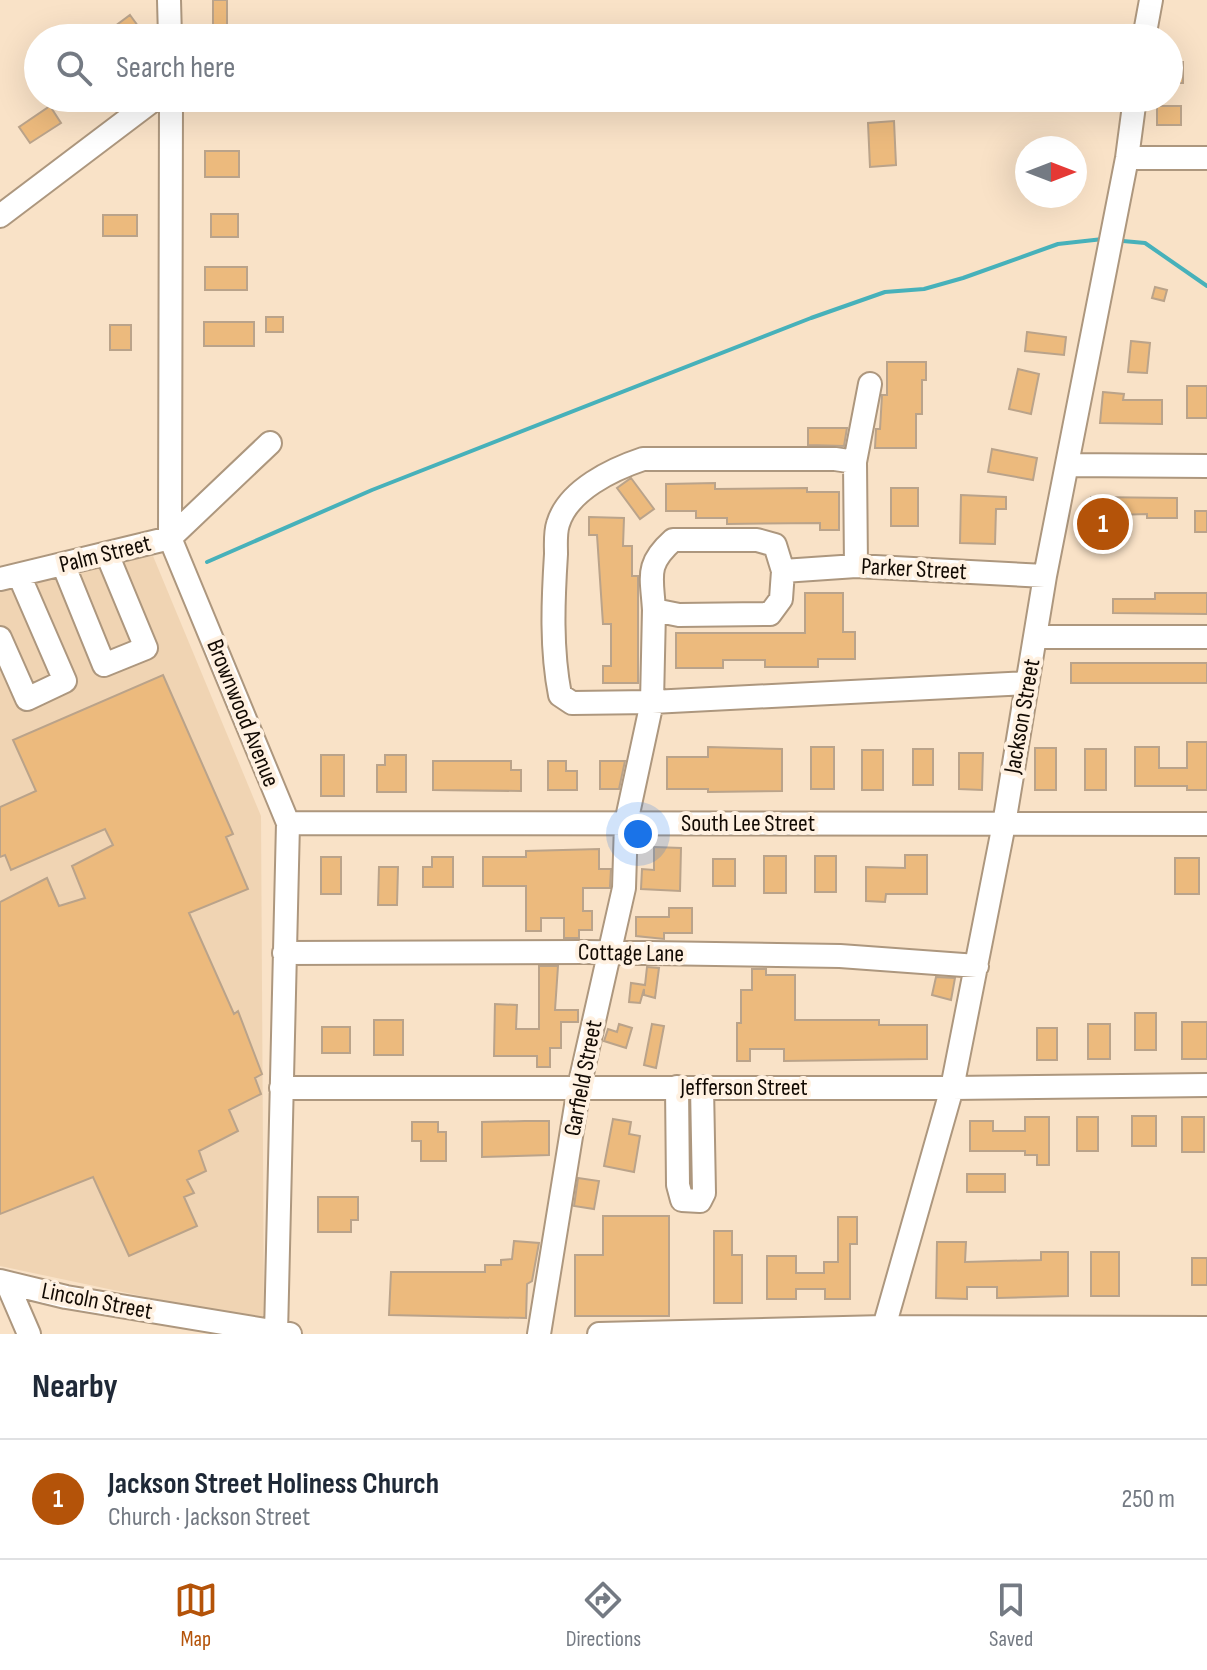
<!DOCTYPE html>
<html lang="en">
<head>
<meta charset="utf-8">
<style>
	:root { --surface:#fff; --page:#f6f6f7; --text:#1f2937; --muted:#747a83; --line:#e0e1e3; --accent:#b45309 }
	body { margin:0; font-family:"Sofia Sans Condensed",sans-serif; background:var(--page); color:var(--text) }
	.compass { position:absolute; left:1015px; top:136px; width:72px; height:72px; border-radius:50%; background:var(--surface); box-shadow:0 8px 32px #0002; rotate:90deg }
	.you { position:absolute; left:638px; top:834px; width:28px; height:28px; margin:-20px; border:6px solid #fff; border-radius:50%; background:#1a73e8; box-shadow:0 0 0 12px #1a73e833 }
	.badge { display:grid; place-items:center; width:52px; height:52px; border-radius:50%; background:var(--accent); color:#fff; font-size:26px; font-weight:700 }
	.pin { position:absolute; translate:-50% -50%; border:4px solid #fff; box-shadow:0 2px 8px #0006 }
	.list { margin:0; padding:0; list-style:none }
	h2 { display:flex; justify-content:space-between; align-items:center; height:104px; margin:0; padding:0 32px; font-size:34px }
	h2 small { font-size:26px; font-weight:400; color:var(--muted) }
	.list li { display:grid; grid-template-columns:52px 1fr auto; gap:24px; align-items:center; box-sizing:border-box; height:120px; padding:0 32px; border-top:2px solid var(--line) }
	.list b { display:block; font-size:30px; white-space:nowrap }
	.list p { margin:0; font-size:26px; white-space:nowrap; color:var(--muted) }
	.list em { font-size:26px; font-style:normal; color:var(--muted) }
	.icon { flex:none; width:44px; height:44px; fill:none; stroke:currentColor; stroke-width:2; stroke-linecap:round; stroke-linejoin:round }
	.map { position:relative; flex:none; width:1207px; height:1334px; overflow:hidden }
	.search { position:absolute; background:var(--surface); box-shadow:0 8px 32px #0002; left:24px; right:24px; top:24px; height:88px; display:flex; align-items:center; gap:20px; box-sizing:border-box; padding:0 28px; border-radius:44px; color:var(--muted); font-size:30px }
	.sheet { height:224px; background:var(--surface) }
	nav { display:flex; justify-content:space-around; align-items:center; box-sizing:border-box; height:112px; border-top:2px solid var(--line); background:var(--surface); font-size:22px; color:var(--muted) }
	nav a { display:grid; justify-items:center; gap:4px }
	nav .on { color:var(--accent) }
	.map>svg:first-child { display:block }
	.built { fill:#f0d4b3 }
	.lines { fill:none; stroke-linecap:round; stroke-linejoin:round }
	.stream { stroke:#47b1ba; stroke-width:4 }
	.building { fill:#ecba7d; stroke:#baa38a; stroke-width:2 }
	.minor-casing { stroke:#ad977e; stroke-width:26 }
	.minor { stroke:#fff; stroke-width:22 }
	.labels { text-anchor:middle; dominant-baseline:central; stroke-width:8; stroke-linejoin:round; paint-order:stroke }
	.street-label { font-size:24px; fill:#120a03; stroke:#fff1e1 }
</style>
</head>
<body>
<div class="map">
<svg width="1207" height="1334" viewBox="0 0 1207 1334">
	<rect width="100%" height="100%" fill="#f9e2c7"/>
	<path class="built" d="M153,556L261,816L264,1322L0,1266V587Z"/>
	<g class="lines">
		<path class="stream" d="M1123,241L1145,243L1207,286
			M207,562L372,490L811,318L885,292L924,289L963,278L1058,244L1103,239"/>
	</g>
	<path class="building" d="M213,0H227V38H213Z
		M130,15L138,26L121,38H99Z
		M1169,62H1183V83H1169Z
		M50,106L61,123L30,143L19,127Z
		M1157,106H1181V125H1157Z
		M894,121L896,165L870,167L868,123Z
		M205,151H239V177H205Z
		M211,214H238V237H211Z
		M103,215H137V236H103Z
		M205,267H247V290H205Z
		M1155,287L1167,290L1164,301L1152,298Z
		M266,317H283V332H266Z
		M204,322H254V346H204Z
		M110,325H131V350H110Z
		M1027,332L1066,337L1064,355L1025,351Z
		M1131,341L1150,343L1147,373L1128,372Z
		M887,362H926V380H922V414H916V448H875L876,429H880L882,395H887Z
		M1018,369L1039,374L1031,414L1009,409Z
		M1187,386H1207V418H1187Z
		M1103,392L1124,394L1123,400H1162V424L1100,423Z
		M808,428H847L844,446L808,445Z
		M992,449L1037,458L1033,480L988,472Z
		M631,478L654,509L640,519L617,488Z
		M715,483V489L807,488V492H839V530H820V523L727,524V518H696V511H666V484Z
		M891,488H918V526H891Z
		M961,495L1006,497V509H996L995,544L960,543Z
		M1091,497L1177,498V518H1147V514L1115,515V533H1091Z
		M1195,511H1207V532H1195Z
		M589,517L624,518L623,546H632V576H638V683H603V666H611V624H603L597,535H589Z
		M805,593H843V632H855V659H818V667H765V660H723V668H676V633H805Z
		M1155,593H1207V614L1113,613V599H1155Z
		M1071,663H1207V683H1071Z
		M163,675L233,834L226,837L248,889L189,913L234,1014L238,1011L262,1074L255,1078L261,1094L229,1110L238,1131L199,1151L206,1171L187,1180L194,1193L184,1197L197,1226L129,1256L93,1177L0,1214V902L47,878L59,906L85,898L72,866L113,845L105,829L11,870L5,855L0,857V807L36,791L13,740Z
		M1187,742H1207V790H1187V786H1135V747H1159V768H1187Z
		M708,747L782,749V791L708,792V789H667V757H708Z
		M811,747H834V789H811Z
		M1035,748H1056V790H1035Z
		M913,749H933V785H913Z
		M1085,749H1106V790H1085Z
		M862,750H883V790H862Z
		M959,753H983L982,790L959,789Z
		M321,755H344V796H321Z
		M385,755H406V792H377V765H385Z
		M433,761H511V770H521V791L433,790Z
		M548,761H566V771H577V790H548Z
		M600,761H625L619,789H600Z
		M654,847L681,848L680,891L641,889L642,869L654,870Z
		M599,849V869H611L610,886V888H583V911H592V930H579V938H564V918H541V931H526V886H483V857H526V851Z
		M905,855H927V894H886L885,902L866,901V867L905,868Z
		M764,856H786V893H764Z
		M815,856H836V892H815Z
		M321,857H341V894H321Z
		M432,857H453V887H423V867H432Z
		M1175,858H1199V894H1175Z
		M713,859H735V886H713Z
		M379,867H398L397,905H378Z
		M669,908H692V933H664V939L636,936V917H669Z
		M539,966H558L555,1010H578V1022H561V1048H550V1067H537V1056H494L495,1004L517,1005L516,1029H539Z
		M647,967L659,968L655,998L644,995V989L640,1003L629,1002L631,983L645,985Z
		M752,969H766V975H795V1020H879V1025H927V1059L784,1061V1049H750V1061H737V1023H741V990H752Z
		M936,977L955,978L951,1000L932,995Z
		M1135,1013H1156V1050H1135Z
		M374,1020H403V1055H374Z
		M1182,1022H1207V1059H1182Z
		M619,1024L632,1028L626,1048L604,1041L608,1029L617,1032Z
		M652,1024L664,1026L656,1068L644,1065Z
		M1088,1024H1110V1059H1088Z
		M322,1027H350V1053H322Z
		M1037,1028H1057V1060H1037Z
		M1132,1116H1156V1146H1132Z
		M1025,1117H1049V1165H1037V1155H1025V1151H970V1121H993V1131H1025Z
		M1077,1117H1098V1151H1077Z
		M1182,1117H1204V1152H1182Z
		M613,1119L631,1122L629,1134L640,1136L634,1172L604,1166Z
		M525,1121H549V1155L482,1157V1122Z
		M412,1122H438V1132H446V1161H421V1141H412Z
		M967,1174H1005V1192H967Z
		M578,1178L599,1181L594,1209L574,1206Z
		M318,1197H358V1220H351V1232H318Z
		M603,1216H669V1316H575V1255H603Z
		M838,1217H857V1244H850V1299H825V1289H796V1299H767V1256H796V1273H824V1262H838Z
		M714,1231H732V1255H742V1303H714Z
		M514,1241L539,1243L532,1281L527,1284L526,1318L389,1315L391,1272H485V1265H501V1260L512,1259Z
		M937,1242H966L965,1262L1041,1260V1252H1068V1296L997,1298V1287H967V1299L936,1298Z
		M1091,1252H1119V1296H1091Z
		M1192,1258H1207V1285H1192Z"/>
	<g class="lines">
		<defs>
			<path id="minor" d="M169,0L170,38
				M1109,38L1144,37
				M1144,38L1151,0
				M171,98L170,538L288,823L276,1334
				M1127,158H1207
				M0,216L156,98
				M855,462L835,459H643C613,469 568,490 558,524C555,533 556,545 556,554C553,601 551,649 560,695L572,703L652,702L1027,683
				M1068,465L1207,466
				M63,564L104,665L146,648L107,554
				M856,566L855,462L870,384
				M783,571L781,599L770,614L679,615L654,610C652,576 645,565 673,540H757L775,545L783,571L856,566L1045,576
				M0,579L170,538L270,443
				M1035,637H1207
				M0,638L27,699L65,681L19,575
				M288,823L1207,824
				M284,953L585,952L840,956L977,966
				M677,1087L678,1185L682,1200L700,1201L704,1193L702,1087
				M281,1088H952L1207,1085
				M0,1281L66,1297L290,1334
				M7,1283L29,1334
				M884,1327L952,1088L1004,824L1045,576L1127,158L1135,98
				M539,1334L579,1087L624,888L626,823L652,702L654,610
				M599,1334L884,1327L1207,1328"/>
		</defs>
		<use href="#minor" class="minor-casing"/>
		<use href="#minor" class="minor"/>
	</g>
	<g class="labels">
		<g class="street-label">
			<text transform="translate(105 554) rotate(-14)">Palm Street</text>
			<text transform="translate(914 569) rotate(3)">Parker Street</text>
			<text transform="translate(243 713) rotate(68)">Brownwood Avenue</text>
			<text transform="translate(1022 716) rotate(-80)">Jackson Street</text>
			<text x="748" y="823">South Lee Street</text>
			<text transform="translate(631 953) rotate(1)">Cottage Lane</text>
			<text transform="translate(583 1078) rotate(-79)">Garfield Street</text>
			<text x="744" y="1087">Jefferson Street</text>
			<text transform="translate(97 1301) rotate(11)">Lincoln Street</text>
		</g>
	</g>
</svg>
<svg class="compass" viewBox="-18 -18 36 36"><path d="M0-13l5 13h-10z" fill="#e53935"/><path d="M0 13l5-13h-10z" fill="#747a83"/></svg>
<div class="you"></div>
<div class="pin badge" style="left:1103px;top:524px">1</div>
<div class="search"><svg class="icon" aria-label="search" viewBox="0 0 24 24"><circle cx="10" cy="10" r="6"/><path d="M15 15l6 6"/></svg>Search here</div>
</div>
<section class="sheet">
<h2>Nearby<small></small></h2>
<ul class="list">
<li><span class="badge">1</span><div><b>Jackson Street Holiness Church</b><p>Church · Jackson Street</p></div><em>250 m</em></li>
</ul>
</section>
<nav>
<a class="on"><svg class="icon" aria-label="map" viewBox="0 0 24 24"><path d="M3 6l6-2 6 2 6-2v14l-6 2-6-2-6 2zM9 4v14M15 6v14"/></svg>Map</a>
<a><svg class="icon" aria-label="directions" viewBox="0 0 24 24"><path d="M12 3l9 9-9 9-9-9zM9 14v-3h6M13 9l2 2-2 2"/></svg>Directions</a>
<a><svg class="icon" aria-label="saved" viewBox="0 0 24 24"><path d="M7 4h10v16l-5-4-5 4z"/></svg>Saved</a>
</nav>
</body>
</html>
